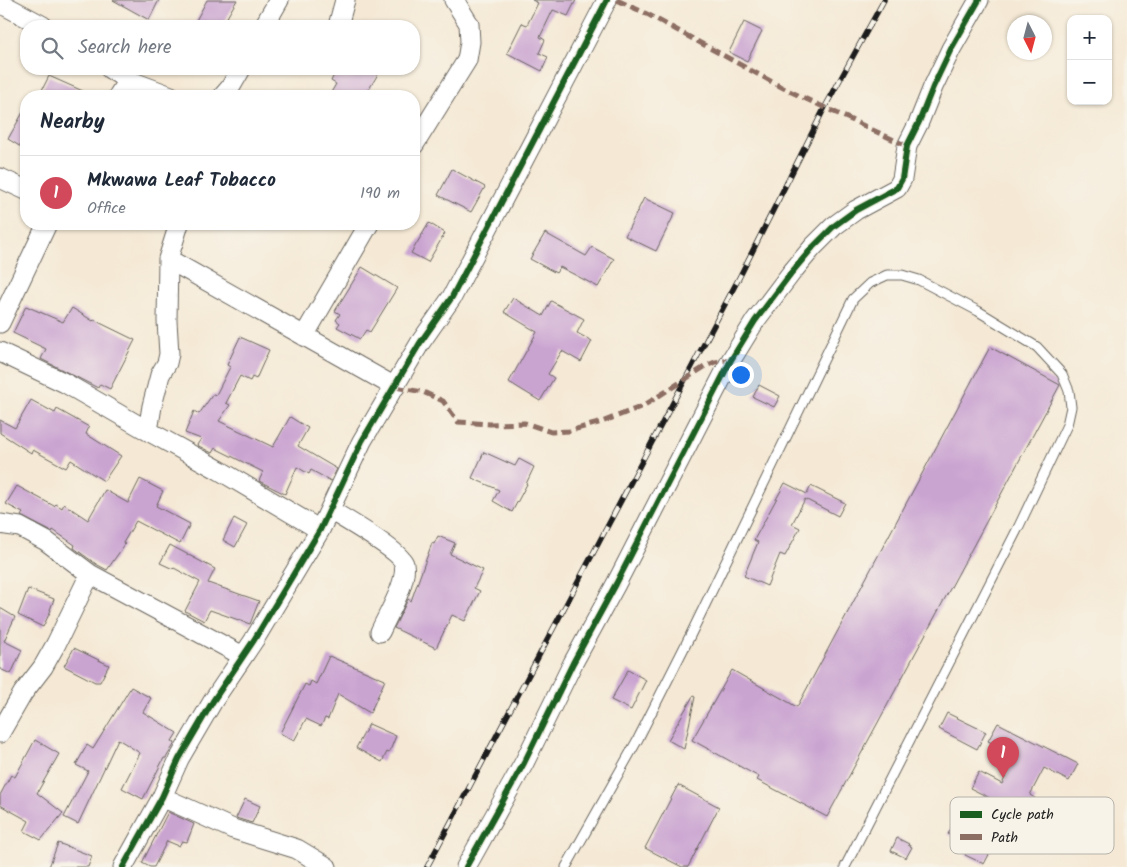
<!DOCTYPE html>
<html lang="en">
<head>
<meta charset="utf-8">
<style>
	:root { --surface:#fff; --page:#f2f2f3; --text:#1f2937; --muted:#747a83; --line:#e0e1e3; --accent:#d1495b }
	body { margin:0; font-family:Kalam,sans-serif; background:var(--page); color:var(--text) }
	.controls { position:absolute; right:15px; top:15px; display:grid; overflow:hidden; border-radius:10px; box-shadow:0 1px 4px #0004 }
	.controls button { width:45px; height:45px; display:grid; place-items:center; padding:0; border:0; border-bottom:1px solid var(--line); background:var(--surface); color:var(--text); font:25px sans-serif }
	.compass { position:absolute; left:1007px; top:15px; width:45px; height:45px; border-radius:50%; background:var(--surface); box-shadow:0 1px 4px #0004; rotate:174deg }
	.you { position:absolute; left:740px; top:374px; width:18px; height:18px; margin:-12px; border:4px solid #fff; border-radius:50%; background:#1a73e8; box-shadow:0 0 0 8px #1a73e833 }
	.badge { display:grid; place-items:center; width:32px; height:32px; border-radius:50%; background:var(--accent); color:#fff; font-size:16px; font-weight:700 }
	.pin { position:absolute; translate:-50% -41px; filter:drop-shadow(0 1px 2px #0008) }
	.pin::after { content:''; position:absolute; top:26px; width:18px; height:15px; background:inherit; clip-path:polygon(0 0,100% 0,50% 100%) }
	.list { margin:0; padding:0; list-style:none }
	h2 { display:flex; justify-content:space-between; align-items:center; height:65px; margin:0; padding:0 20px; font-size:21px }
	h2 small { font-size:16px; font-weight:400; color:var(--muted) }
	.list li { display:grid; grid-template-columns:32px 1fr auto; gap:15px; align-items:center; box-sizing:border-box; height:75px; padding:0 20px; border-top:1px solid var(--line) }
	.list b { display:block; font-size:19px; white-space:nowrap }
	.list p { margin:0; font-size:16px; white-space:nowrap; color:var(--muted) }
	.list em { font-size:16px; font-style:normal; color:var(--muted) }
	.icon { flex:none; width:28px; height:28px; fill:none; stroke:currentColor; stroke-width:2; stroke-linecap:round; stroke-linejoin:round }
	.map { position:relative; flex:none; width:1127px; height:867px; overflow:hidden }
	.search { position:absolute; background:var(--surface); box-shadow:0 1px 4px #0004; left:20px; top:20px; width:400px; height:55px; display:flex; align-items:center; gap:12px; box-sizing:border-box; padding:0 18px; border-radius:20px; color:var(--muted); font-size:19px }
	.panel { position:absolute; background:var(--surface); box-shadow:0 1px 4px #0004; left:20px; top:90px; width:400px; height:140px; border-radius:20px }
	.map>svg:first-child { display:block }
	.building { fill:#caa4d1 }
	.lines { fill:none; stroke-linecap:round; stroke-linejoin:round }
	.lane-casing { stroke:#68645d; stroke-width:11 }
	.street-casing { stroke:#68645d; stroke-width:21 }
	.lane { stroke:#fff; stroke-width:9 }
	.street { stroke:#fff; stroke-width:19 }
	.rail-casing { stroke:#1c1c1c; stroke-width:5.5 }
	.rail { stroke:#f7f3e8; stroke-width:4; stroke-dasharray:11; stroke-linecap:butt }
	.quiet { stroke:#8d6e63; stroke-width:5; stroke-dasharray:10 5; stroke-linecap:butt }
	.cycleway-casing { stroke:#f7f3e8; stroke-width:9 }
	.cycleway { stroke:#1b5e20; stroke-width:6 }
	.key { fill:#f7f3e8; stroke:#b5b2ab; stroke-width:1 }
	.key-label { font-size:14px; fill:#1c1c1c }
</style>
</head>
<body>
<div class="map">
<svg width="1127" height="867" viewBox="0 0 1127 867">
	<rect width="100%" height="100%" fill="#f7f3e8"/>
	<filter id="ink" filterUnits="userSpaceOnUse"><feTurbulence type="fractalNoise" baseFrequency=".02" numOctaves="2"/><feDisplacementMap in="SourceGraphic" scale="10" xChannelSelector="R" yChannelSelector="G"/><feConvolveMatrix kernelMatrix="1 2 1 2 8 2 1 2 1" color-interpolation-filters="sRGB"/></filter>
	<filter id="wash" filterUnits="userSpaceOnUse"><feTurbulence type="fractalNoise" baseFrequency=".0096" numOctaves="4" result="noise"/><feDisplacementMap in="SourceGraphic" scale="20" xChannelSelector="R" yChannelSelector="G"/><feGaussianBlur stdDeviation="1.12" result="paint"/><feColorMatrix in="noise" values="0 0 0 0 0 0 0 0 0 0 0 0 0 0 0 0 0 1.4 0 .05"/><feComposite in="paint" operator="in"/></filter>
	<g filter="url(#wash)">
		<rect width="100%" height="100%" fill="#f5e9d5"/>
		<g id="blocks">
			<path class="building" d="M113,0H159L149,20Z
				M207,0H237L222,26H193Z
				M532,0H576L568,16L553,10L540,37L545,40L539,53L548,57L542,71L507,53L522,23L527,25L538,3Z
				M744,22L762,31L747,61L729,52Z
				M337,69H381L365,96H329L336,84L331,81Z
				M49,76L94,96H39Z
				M26,107V150L8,139Z
				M452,169L485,187L471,212L438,195Z
				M644,198L675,213L656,251L625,236Z
				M429,223L445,233L428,262L411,253Z
				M545,233L586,256L592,247L614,259L598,287L560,267L556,273L530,259Z
				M362,267L397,288L370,332L366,330L360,339L337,327L340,323L336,320L340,314L335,311Z
				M513,298L543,316L551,301L584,319L577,333L592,341L581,362L562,351L548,374L554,378L540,401L509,382L537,332L504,312Z
				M26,306L63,322L72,308L93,321L94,320L135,340L110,389L100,384L98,388L41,359L46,349L13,333Z
				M240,337L269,350L256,379L252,377L250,381L240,376L226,403L230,405L219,421L273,447L290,417L308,428L298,446L337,469L331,481L311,470L309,474L297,467L285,494L259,481L263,472L215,448L212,453L197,445L201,439L185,433L194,411L199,414L213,394L216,395L230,367L227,365Z
				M990,347L1060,385L827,817L757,780L759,777L692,740L732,670L797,707Z
				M759,385L780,396L774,407L753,397Z
				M31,400L55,413L57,409L89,427L86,434L121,456L104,481L71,460L66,468L33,450L31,453L0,433V420L15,428Z
				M484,452L515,466L519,459L534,467L526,484H527L512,512L493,501L499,490L472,478Z
				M140,479L163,491L156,506L190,524L180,544L136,521L123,543L125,544L107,570L96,564L74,548L75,545L53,530L52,532L21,516L23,513L6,504L17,486L54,506L56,504L62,508L64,504L88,520L105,490L128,503Z
				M785,483L807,494L811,486L845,503L838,516L805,499L792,524L800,528L785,556L780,554L767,586L744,576L758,542L754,540Z
				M234,518L247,525L235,547L223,540Z
				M438,536L455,543L450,554L483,570L474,588L480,591L465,621L452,615L436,648L394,628L408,599L411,601L432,543L434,544Z
				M170,545L215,569L208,583L259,601L250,624L210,610L204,621L185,611L200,582L174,568L173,569L160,563Z
				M28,589L54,599L50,610H51L43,627L18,615Z
				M0,608L15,617L4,641L22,650L11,674L0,669Z
				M74,648L109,665L100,682H95L64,666Z
				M329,656L385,680L370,713L338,694L328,719L325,718L321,726L306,719L294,741L280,733L305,684L309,686L311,681L316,684Z
				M628,670L646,680L631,710L611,700Z
				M131,687L151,698L143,712L177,733L172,741L175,743L166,758H164L143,799L122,788L140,753L118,739L78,824L64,817L88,771L76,765L87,745L93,749Z
				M693,696L695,697L684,749L668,740Z
				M947,713L986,732L977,749L939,729Z
				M998,723L1078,764L1069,781L1044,768L1030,795L1036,799L1028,814L1014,807L984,864L965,855L970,845L948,834L959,815L980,826L994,800L970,788L979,772L1002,784L1016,756L988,741Z
				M369,724L396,736L389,753L387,752L382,762L356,748Z
				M35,740L59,754L37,793L63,813L41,840L24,831L29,821L0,805V795L11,775L15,777Z
				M678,785L719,807L688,867H682L645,848Z
				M245,799L260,806L252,823L236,818Z
				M168,812L194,824L187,842L182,841L179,846L167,841L154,867H150L142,863Z
				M897,838L909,844L908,845L912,847L906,858L891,851Z
				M58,843L92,856L88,867H49Z"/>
		</g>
	</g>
	<g filter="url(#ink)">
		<use href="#blocks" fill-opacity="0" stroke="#68645d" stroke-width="1"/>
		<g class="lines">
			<defs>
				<path id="lane" d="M566,867L638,739L690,636L853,299L870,283L887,275H902L919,280L978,311L1037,347L1062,374L1069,391L1071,407L1067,425L1019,526L845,867"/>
				<path id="street" d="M0,3L43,26
					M264,26L279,0
					M338,26L345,0
					M110,69L128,80L171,96
					M118,96L128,80
					M223,96L230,88L241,69
					M414,145L467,60L470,42L469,24L454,0
					M0,178L26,190
					M168,259L395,387
					M0,323L47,224
					M304,336L369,224
					M0,352L65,383L148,431L219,470L320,530
					M148,431L152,406L160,375L167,363L169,354L167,321L168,259L179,224
					M330,510C343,518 401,551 404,564C408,582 387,616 380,632
					M0,524L20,527L46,541L90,574L243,656
					M0,733L23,693L43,667L56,644L90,574
					M162,797L233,829L297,849L327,867
					M123,867L162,797L179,759L213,701L254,640L320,530L362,441L420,343L452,297L607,0
					M466,867L524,763L573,663L616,584L731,360L755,321L792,272L813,247L834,226L856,210L897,188L902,179L907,146L919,122L933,87L951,49L979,0"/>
			</defs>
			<use href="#lane" class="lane-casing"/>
			<use href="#street" class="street-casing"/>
			<use href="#lane" class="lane"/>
			<use href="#street" class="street"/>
			<defs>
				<path id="rail" d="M427,867L740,276L825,107L884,0"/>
			</defs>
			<use href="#rail" class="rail-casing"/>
			<use href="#rail" class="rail"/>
			<path class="quiet" d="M617,0L649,15L787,90L907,146
				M395,387L423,392L443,401L458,422L490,424L525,423L551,432L569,431L602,422L643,406L706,366L715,362L731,360"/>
			<defs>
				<path id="cycleway" d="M123,867L162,797L179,759L213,701L254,640L320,530L362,441L420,343L452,297L607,0
					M466,867L524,763L573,663L616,584L731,360L755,321L792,272L813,247L834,226L856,210L897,188L902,179L907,146L919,122L933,87L951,49L979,0"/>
			</defs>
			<use href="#cycleway" class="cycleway-casing"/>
			<use href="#cycleway" class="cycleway"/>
		</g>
	</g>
	<rect x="950" y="797" width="164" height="57" rx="8" class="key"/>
	<rect x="960" y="811" width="22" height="7" fill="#1b5e20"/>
	<rect x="960" y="834" width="22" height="6" fill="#8d6e63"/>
	<g class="key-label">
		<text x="991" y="819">Cycle path</text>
		<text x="991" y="842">Path</text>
	</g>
</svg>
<div class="controls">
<button>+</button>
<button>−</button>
</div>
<svg class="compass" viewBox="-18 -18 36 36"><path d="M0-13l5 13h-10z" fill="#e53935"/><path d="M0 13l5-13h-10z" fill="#747a83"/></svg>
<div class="you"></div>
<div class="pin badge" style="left:1003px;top:778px">1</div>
<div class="search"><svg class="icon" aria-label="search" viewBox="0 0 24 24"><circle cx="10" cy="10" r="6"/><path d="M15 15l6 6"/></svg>Search here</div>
<section class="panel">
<h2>Nearby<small></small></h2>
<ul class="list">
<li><span class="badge">1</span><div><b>Mkwawa Leaf Tobacco</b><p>Office</p></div><em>190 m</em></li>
</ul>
</section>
</div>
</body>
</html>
